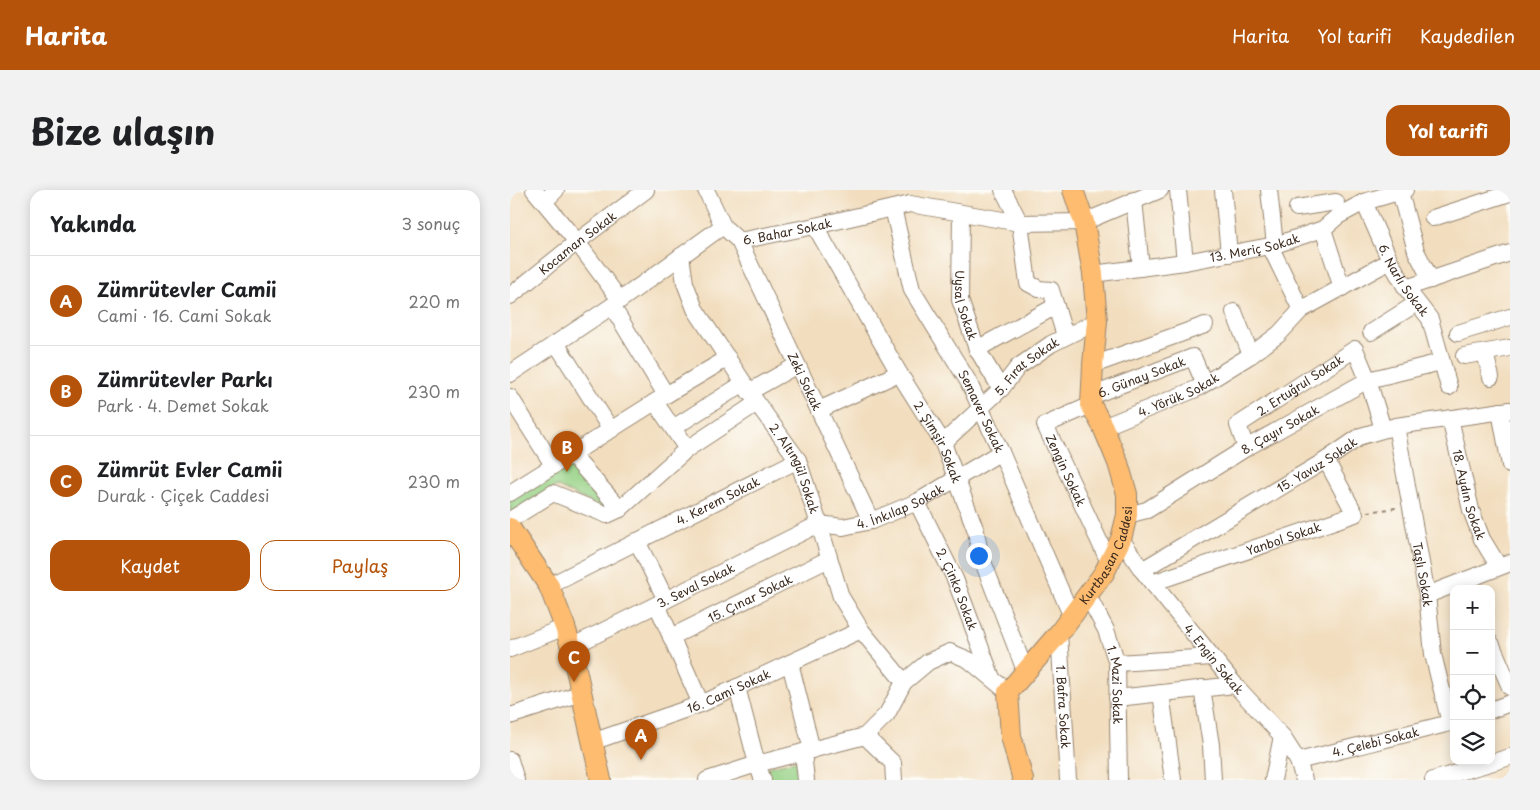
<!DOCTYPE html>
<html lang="tr">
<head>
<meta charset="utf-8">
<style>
	:root { --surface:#fff; --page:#f2f2f2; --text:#202124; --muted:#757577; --line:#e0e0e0; --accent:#b45309 }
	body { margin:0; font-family:"Playpen Sans",sans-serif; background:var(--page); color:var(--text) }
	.controls { position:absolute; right:15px; bottom:15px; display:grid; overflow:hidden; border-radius:10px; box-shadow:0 2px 12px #0003 }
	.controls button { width:45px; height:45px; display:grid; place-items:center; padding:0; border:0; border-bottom:1px solid var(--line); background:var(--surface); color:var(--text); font:25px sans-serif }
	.you { position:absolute; left:468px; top:365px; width:18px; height:18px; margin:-12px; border:4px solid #fff; border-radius:50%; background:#1a73e8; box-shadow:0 0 0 8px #1a73e833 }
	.badge { display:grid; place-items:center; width:32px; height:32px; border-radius:50%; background:var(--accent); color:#fff; font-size:16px; font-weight:700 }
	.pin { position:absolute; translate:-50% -41px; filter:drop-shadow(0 1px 2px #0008) }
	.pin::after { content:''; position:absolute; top:26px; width:18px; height:15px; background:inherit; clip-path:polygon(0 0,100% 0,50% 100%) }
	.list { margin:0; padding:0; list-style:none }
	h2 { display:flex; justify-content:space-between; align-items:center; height:65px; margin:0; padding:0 20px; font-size:21px }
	h2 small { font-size:16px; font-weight:400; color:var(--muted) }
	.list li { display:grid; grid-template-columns:32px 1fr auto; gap:15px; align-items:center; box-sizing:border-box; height:90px; padding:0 20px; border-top:1px solid var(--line) }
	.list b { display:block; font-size:19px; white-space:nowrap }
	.list p { margin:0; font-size:16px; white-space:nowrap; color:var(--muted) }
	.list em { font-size:16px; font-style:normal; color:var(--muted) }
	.actions { display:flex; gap:10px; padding:15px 20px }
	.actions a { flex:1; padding:11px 0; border:1px solid var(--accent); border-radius:15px; text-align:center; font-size:18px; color:var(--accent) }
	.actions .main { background:var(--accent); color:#fff }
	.icon { flex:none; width:28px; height:28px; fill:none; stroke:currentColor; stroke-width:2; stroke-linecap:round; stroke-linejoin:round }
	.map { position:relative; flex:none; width:1000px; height:590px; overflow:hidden; border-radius:15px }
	header { display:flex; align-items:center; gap:30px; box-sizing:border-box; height:70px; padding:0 25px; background:var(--accent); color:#fff }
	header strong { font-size:24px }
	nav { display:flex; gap:28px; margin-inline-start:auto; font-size:18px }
	.intro { display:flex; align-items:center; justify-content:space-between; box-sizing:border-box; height:120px; padding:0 30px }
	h1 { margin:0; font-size:35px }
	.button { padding:12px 22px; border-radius:15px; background:var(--accent); color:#fff; font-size:18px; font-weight:700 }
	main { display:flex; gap:30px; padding:0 30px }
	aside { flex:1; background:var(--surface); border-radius:15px; box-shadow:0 2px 12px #0003 }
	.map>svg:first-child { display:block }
	.green { fill:#96d185; stroke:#687e52 }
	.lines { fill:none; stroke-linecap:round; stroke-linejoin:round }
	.minor-casing { stroke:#96846e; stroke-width:18 }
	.major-casing { stroke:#96846e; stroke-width:22 }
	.path { stroke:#96846e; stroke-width:2; stroke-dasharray:4 4; stroke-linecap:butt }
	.minor { stroke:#fff; stroke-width:16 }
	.major { stroke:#fdbc70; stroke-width:20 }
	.labels { text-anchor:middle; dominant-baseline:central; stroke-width:4.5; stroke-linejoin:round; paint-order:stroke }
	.street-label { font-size:12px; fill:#3b2a1e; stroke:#fdfcf7 }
</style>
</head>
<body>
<header>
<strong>Harita</strong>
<nav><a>Harita</a><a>Yol tarifi</a><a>Kaydedilen</a></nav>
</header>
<div class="intro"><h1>Bize ulaşın</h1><a class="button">Yol tarifi</a></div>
<main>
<aside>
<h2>Yakında<small>3 sonuç</small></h2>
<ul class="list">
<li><span class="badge">A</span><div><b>Zümrütevler Camii</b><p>Cami · 16. Cami Sokak</p></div><em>220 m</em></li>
<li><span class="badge">B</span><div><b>Zümrütevler Parkı</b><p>Park · 4. Demet Sokak</p></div><em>230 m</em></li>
<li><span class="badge">C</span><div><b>Zümrüt Evler Camii</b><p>Durak · Çiçek Caddesi</p></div><em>230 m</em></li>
</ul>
<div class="actions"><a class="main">Kaydet</a><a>Paylaş</a></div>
</aside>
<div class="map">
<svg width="1000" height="590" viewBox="0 0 1000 590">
	<rect width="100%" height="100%" fill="#fdfcf7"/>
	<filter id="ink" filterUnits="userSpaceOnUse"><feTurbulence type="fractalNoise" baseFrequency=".02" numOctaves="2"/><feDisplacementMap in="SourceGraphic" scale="10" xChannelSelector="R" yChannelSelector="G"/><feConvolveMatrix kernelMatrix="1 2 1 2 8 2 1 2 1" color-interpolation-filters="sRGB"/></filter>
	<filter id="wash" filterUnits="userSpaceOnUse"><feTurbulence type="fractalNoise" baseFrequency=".0096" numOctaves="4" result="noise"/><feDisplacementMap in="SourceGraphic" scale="20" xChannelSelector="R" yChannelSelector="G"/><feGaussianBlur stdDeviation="1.12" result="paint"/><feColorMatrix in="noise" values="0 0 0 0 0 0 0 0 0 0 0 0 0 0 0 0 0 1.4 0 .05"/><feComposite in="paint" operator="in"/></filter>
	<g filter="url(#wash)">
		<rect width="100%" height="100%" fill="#f2debf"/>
		<path class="green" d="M61,268L102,316L93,318L46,296L3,321L0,320V309Z
			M289,570L290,590H259L255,585L258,577Z"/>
	</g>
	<g filter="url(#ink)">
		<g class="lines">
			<defs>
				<g id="minor">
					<path d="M24,0L67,52L110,110"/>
					<path id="s1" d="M196,0L213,36L229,51L305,36L400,14L510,33L574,32L650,0"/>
					<path d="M493,0L510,33L518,93L529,99L541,100L555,146"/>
					<path d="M668,0L675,72"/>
					<path d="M713,0L719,64"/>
					<path d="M759,0L765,55"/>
					<path d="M890,2L906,61L921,90"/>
					<path d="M624,10L631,78"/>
					<path d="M34,12L46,0"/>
					<path id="s2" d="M854,12L880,71L896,98L920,129L939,197"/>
					<path id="s3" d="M383,18L402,100L458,191L491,262L562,427"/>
					<path d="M787,18L826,12"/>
					<path id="s4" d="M451,24L450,110L467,159L491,199"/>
					<path d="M923,28L1000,3"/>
					<path id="s5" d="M305,36L389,183L433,253L466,341L470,364L516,483"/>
					<path d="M813,39L832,98"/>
					<path id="s6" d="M229,51L361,331"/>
					<path d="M760,56L791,120"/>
					<path id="s7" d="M171,66L175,93L185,119L247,213L288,270L309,334L331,407L351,440L394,492"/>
					<path id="s8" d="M583,84L675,72L765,55L813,39L828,26L854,12L895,0"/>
					<path d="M896,98L1000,63"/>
					<path id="s9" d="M0,106L67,52L136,0"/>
					<path d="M102,116L156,205"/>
					<path d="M724,122L741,165"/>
					<path d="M861,142L907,113"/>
					<path d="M948,143L1000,127"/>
					<path d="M46,153L101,240"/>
					<path d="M467,159L546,116"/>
					<path d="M975,163L981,187"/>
					<path d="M954,166L1000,158"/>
					<path d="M583,175L695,135"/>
					<path d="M0,184L102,116L213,36"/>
					<path d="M239,202L287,175"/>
					<path id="s10" d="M581,206L683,167L694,193"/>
					<path d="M0,207L43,275"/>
					<path d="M145,212L177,259"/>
					<path id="s11" d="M581,215L535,235L599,372"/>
					<path d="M309,220L389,183"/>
					<path d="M990,221L1000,275"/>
					<path id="s12" d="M940,228L961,320L972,349L989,377"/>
					<path id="s13" d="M886,236L917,405L923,464L940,533"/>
					<path id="s14" d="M593,237L686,199L741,165L769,144L791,120L880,71"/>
					<path d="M163,238L234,193"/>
					<path id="s15" d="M433,253L491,199L508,177L541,154L587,131"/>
					<path id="s16" d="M736,258L728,235L845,159L858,190L873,239"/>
					<path d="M61,264L110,319"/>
					<path d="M0,303L156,205L218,168"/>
					<path id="s17" d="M407,312L445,389L482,488"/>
					<path id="s18" d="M617,325L637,320L736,258L858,190L931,172"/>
					<path d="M0,330L43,303L97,325L110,319L177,259L247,213"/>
					<path id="s19" d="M611,349L632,380L725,495L772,546L788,571L794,590"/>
					<path d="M127,351L156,410"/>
					<path id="s20" d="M632,380L816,270L851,246L886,236L1000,220"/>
					<path id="s21" d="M642,393L845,324L816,270"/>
					<path id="s22" d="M39,396L288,270"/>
					<path d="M917,405L1000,373"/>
					<path id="s23" d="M578,406L596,440L607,473L609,590"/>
					<path d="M147,415L191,514"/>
					<path id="s24" d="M549,443L558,590"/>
					<path id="s25" d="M161,447L319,369"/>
					<path d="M981,453L1000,497"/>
					<path id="s26" d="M61,457L309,334L333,337L361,331L407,312L491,262"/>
					<path d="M0,459L55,437"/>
					<path d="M280,473L302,560"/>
					<path d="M607,473L702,467"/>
					<path d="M227,497L247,574L253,590"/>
					<path d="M692,498L701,555L703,590"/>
					<path d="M651,503L663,590"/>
					<path d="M607,508L725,495"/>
					<path d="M981,520L1000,513"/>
					<path d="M0,526L72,503"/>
					<path d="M355,546L383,573L384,590"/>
					<path id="s27" d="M82,552L191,514L351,440"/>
					<path d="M293,562L296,590"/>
					<path d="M0,570L6,590"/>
					<path id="s28" d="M788,571L944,532"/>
					<path d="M197,590L247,574L355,546L377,524L394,492L418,472L440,462L459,470L498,502"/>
					<path d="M763,590L772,546"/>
					<path d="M923,590L1000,567"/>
				</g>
				<g id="major">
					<path d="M0,338L39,396L55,437L61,457L91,590"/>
					<path id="s29" d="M513,590L501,546L498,502L549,443L594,383L611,349L617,325V304L608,273L593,237L581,215L583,175L587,131L583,84L574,32L563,0"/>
				</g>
			</defs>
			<use href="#minor" class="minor-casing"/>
			<use href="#major" class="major-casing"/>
			<path class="path" d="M858,322L886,318"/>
			<use href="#minor" class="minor"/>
			<use href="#major" class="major"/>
		</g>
	</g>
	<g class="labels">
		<g class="street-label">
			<text stroke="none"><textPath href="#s1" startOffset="111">6. Bahar Sokak</textPath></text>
			<text stroke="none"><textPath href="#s9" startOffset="86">Kocaman Sokak</textPath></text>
			<text stroke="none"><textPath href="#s8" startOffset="164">13. Meriç Sokak</textPath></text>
			<text stroke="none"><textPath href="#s2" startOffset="88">6. Narlı Sokak</textPath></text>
			<text stroke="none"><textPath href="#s4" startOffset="92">Uysal Sokak</textPath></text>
			<text stroke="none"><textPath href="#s15" startOffset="114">5. Fırat Sokak</textPath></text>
			<text stroke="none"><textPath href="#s10" startOffset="54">6. Günay Sokak</textPath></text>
			<text stroke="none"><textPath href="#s6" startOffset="155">Zeki Sokak</textPath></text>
			<text stroke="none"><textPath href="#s16" startOffset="98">2. Ertuğrul Sokak</textPath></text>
			<text stroke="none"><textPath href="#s14" startOffset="82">4. Yörük Sokak</textPath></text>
			<text stroke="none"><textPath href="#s3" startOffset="224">Semaver Sokak</textPath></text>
			<text stroke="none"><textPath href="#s18" startOffset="176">8. Çayır Sokak</textPath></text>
			<text stroke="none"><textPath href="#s5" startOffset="249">2. Şimşir Sokak</textPath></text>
			<text stroke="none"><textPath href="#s20" startOffset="204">15. Yavuz Sokak</textPath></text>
			<text stroke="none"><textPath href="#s7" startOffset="244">2. Altıngül Sokak</textPath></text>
			<text stroke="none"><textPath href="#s11" startOffset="100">Zengin Sokak</textPath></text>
			<text stroke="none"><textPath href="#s12" startOffset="79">18. Aydın Sokak</textPath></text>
			<text stroke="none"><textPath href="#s22" startOffset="189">4. Kerem Sokak</textPath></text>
			<text stroke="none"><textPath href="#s26" startOffset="362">4. İnkılap Sokak</textPath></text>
			<text stroke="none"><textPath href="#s21" startOffset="139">Yanbol Sokak</textPath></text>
			<text stroke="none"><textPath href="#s29" startOffset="260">Kurtbasan Caddesi</textPath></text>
			<text stroke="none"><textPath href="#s13" startOffset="151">Taşlı Sokak</textPath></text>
			<text stroke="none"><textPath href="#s26" startOffset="139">3. Seval Sokak</textPath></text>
			<text stroke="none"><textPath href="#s17" startOffset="96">2. Çinko Sokak</textPath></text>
			<text stroke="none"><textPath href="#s25" startOffset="88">15. Çınar Sokak</textPath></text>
			<text stroke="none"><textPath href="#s19" startOffset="152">4. Engin Sokak</textPath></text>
			<text stroke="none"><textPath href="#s23" startOffset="95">1. Mazi Sokak</textPath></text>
			<text stroke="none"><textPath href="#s27" startOffset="146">16. Cami Sokak</textPath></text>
			<text stroke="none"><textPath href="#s24" startOffset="74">1. Bafra Sokak</textPath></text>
			<text stroke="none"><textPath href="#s28" startOffset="80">4. Çelebi Sokak</textPath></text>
		</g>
	</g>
</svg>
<div class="controls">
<button>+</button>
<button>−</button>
<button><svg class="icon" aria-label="locate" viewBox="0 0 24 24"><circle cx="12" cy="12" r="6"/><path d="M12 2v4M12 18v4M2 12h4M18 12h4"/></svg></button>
<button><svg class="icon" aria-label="layers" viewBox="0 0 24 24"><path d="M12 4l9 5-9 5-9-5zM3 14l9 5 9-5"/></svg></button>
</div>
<div class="you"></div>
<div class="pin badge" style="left:131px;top:570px">A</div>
<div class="pin badge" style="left:57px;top:282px">B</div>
<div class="pin badge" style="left:64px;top:492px">C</div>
</div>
</main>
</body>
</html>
